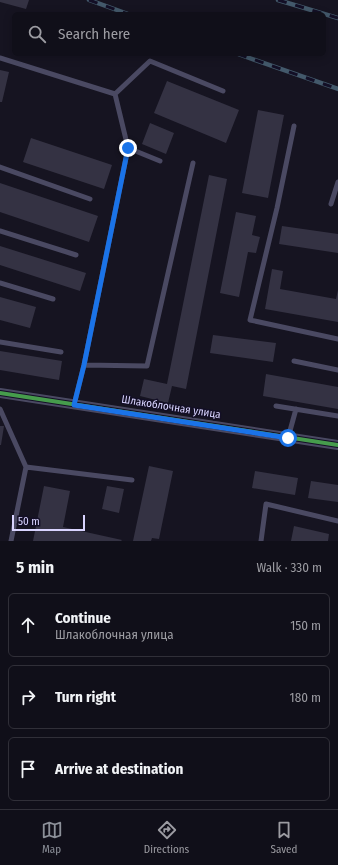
<!DOCTYPE html>
<html lang="en">
<head>
<meta charset="utf-8">
<style>
	:root { --surface:#100f19; --page:#191822; --text:#f1f3f6; --muted:#9c9ca2; --line:#302f38; --accent:#8c9099 }
	body { margin:0; font-family:"Fira Sans Condensed",sans-serif; background:var(--page); color:var(--text) }
	.scale { position:absolute; left:12px; bottom:10px; width:73px; box-sizing:border-box; padding-left:4px; border:2px solid #d9d4ff; border-top:0; font-size:11px; line-height:14px; white-space:nowrap; color:#d9d4ff; -webkit-text-stroke:3px #130f26; paint-order:stroke }
	.stop { position:absolute; width:12px; height:12px; margin:-9px; border:3px solid #1a73e8; border-radius:50%; background:#fff }
	.stop.end { background:#1a73e8; border-color:#fff; box-shadow:0 1px 4px #0008 }
	.list { margin:0; padding:0; list-style:none }
	h2 { display:flex; justify-content:space-between; align-items:center; height:52px; margin:0; padding:0 16px; font-size:17px }
	h2 small { font-size:13px; font-weight:400; color:var(--muted) }
	.list li { display:grid; grid-template-columns:26px 1fr auto; gap:12px; align-items:center; box-sizing:border-box; height:64px; margin:0 8px 8px; padding:0 8px; border:1px solid var(--line); border-radius:6px }
	.list b { display:block; font-size:15px; white-space:nowrap }
	.list p { margin:0; font-size:13px; white-space:nowrap; color:var(--muted) }
	.list em { font-size:13px; font-style:normal; color:var(--muted) }
	.icon { flex:none; width:22px; height:22px; fill:none; stroke:currentColor; stroke-width:2; stroke-linecap:round; stroke-linejoin:round }
	.map { position:relative; flex:none; width:338px; height:541px; overflow:hidden }
	.search { position:absolute; background:var(--surface); box-shadow:0 2px 10px #0003; left:12px; right:12px; top:12px; height:44px; display:flex; align-items:center; gap:10px; box-sizing:border-box; padding:0 14px; border-radius:6px; color:var(--muted); font-size:15px }
	.sheet { height:268px; background:var(--surface) }
	nav { display:flex; justify-content:space-around; align-items:center; box-sizing:border-box; height:56px; border-top:1px solid var(--line); background:var(--surface); font-size:11px; color:var(--muted) }
	nav a { display:grid; justify-items:center; gap:2px }
	nav .on { color:var(--accent) }
	.map>svg:first-child { display:block }
	.building { fill:#343243 }
	.lines { fill:none; stroke-linecap:round; stroke-linejoin:round }
	.lane { stroke:#4a4962; stroke-width:5 }
	.street { stroke:#4a4962; stroke-width:10 }
	.rail-casing { stroke:#43596b; stroke-width:4.5 }
	.rail { stroke:#130f26; stroke-width:3; stroke-dasharray:9; stroke-linecap:butt }
	.cycleway-casing { stroke:#130f26; stroke-width:6 }
	.cycleway { stroke:#469c4c; stroke-width:4 }
	.route { stroke:#1a73e8; stroke-width:5 }
	.labels { text-anchor:middle; dominant-baseline:central; stroke-width:3; stroke-linejoin:round; paint-order:stroke }
	.street-label { font-size:11px; fill:#d9d4ff; stroke:#130f26 }
</style>
</head>
<body>
<div class="map">
<svg width="338" height="541" viewBox="0 0 338 541">
	<rect width="100%" height="100%" fill="#161421"/>
	<path class="building" d="M0,0H29L26,9L0,2Z
		M0,70L9,72L2,102H0Z
		M167,81L239,110L226,143L154,113Z
		M258,110L284,115L268,198L242,193Z
		M150,123L174,133L166,154L142,144Z
		M31,138L112,165L104,189L23,162Z
		M209,175L227,179L186,389L172,386L168,403L140,396L144,379L167,384Z
		M0,183L98,216L89,242L0,212Z
		M236,212L256,216L252,235L260,237L256,253L248,252L239,297L220,293Z
		M282,226L338,234V253L279,244Z
		M0,246L86,273L80,291L0,265Z
		M272,269L283,271L280,289L336,299L338,290V322L265,309Z
		M0,297L36,307L30,328L0,320Z
		M213,335L276,343L273,362L210,353Z
		M0,351L62,361L59,380L0,370Z
		M266,374L338,387V409L263,396Z
		M0,426H4L1,445H0Z
		M149,466L173,471L159,539L152,538L151,541H133Z
		M255,471L298,478L295,495L252,488Z
		M311,481L338,485V502L308,498Z
		M44,486L70,491L63,527L122,540L121,541H33Z
		M107,486L124,489L119,513L102,509Z
		M294,526L329,534L328,541H291Z"/>
	<g class="lines">
		<path class="lane" d="M0,58L115,94
			M294,126L277,208L250,320L338,339
			M128,148L115,94L150,61L223,91
			M0,167L90,199
			M331,204L338,182
			M0,231L76,255
			M0,283L53,299
			M0,342L61,352
			M294,361L338,370
			M84,365L128,148L160,161
			M74,405L84,365L147,366L193,163
			M276,406L338,416
			M0,409L26,467L11,541
			M288,438L296,409
			M26,467L132,480
			M261,541L266,504L338,521"/>
		<path class="street" d="M0,393L338,445"/>
		<defs>
			<path id="rail" d="M89,0L128,14
				M278,0L338,18
				M238,54L338,89"/>
		</defs>
		<use href="#rail" class="rail-casing"/>
		<use href="#rail" class="rail"/>
		<defs>
			<path id="cycleway" d="M0,393L338,445"/>
		</defs>
		<use href="#cycleway" class="cycleway-casing"/>
		<use href="#cycleway" class="cycleway"/>
	</g>
	<g class="lines">
		<path class="route" d="M128,148L84,365L74,405L288,438"/>
	</g>
	<g class="labels">
		<g class="street-label">
			<text transform="translate(171 407) rotate(9)">Шлакоблочная улица</text>
		</g>
	</g>
</svg>
<div class="scale">50 m</div>
<div class="stop" style="left:288px;top:438px"></div>
<div class="stop end" style="left:128px;top:148px"></div>
<div class="search"><svg class="icon" aria-label="search" viewBox="0 0 24 24"><circle cx="10" cy="10" r="6"/><path d="M15 15l6 6"/></svg>Search here</div>
</div>
<section class="sheet">
<h2>5 min<small>Walk · 330 m</small></h2>
<ul class="list">
<li><svg class="icon" aria-label="ahead" viewBox="0 0 24 24"><path d="M12 20V5M6 11l6-6 6 6"/></svg><div><b>Continue</b><p>Шлакоблочная улица</p></div><em>150 m</em></li>
<li><svg class="icon" aria-label="right" viewBox="0 0 24 24"><path d="M7 20v-9h11M14 6l5 5-5 5"/></svg><div><b>Turn right</b></div><em>180 m</em></li>
<li><svg class="icon" aria-label="arrive" viewBox="0 0 24 24"><path d="M6 21V4h12l-3 4 3 4H6"/></svg><div><b>Arrive at destination</b></div></li>
</ul>
</section>
<nav>
<a class="on"><svg class="icon" aria-label="map" viewBox="0 0 24 24"><path d="M3 6l6-2 6 2 6-2v14l-6 2-6-2-6 2zM9 4v14M15 6v14"/></svg>Map</a>
<a><svg class="icon" aria-label="directions" viewBox="0 0 24 24"><path d="M12 3l9 9-9 9-9-9zM9 14v-3h6M13 9l2 2-2 2"/></svg>Directions</a>
<a><svg class="icon" aria-label="saved" viewBox="0 0 24 24"><path d="M7 4h10v16l-5-4-5 4z"/></svg>Saved</a>
</nav>
</body>
</html>
